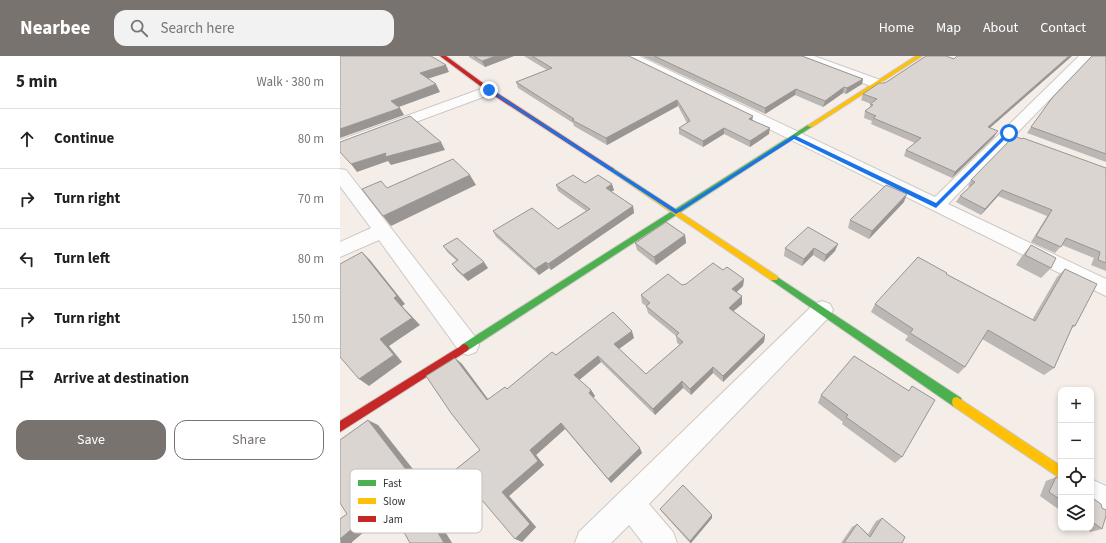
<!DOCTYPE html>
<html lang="en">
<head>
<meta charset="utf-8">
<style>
	:root { --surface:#fff; --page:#f2f2f2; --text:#222; --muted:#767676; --line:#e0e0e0; --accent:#797370 }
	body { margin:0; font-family:"Source Sans 3",sans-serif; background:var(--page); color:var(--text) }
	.controls { position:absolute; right:12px; bottom:12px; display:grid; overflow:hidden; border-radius:8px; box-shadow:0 2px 6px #0003 }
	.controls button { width:36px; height:36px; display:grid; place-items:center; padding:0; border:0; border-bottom:1px solid var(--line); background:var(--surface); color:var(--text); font:20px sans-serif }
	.stop { position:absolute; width:12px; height:12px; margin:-9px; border:3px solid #1a73e8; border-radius:50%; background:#fff }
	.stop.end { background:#1a73e8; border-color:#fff; box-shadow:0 1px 4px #0008 }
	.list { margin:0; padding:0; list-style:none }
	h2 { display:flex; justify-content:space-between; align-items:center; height:52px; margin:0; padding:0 16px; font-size:17px }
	h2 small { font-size:13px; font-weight:400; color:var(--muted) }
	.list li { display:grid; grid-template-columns:26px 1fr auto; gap:12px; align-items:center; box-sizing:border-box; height:60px; padding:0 16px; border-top:1px solid var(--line) }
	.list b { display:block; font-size:15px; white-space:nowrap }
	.list em { font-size:13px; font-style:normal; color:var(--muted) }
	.actions { display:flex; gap:8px; padding:12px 16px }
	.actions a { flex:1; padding:9px 0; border:1px solid var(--accent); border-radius:12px; text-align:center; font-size:14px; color:var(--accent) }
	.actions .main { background:var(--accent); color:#fff }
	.icon { flex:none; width:22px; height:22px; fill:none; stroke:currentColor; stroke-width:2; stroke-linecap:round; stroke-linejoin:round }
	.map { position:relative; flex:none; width:766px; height:487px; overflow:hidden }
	header { display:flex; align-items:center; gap:24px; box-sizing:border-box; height:56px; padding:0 20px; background:var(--accent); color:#fff }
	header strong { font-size:19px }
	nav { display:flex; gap:22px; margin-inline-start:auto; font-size:14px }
	.search { width:280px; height:36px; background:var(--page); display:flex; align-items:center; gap:10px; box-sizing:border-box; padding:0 14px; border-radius:12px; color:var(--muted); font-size:15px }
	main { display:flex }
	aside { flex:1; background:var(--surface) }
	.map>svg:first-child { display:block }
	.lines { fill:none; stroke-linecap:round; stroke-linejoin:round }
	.street-casing { stroke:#cec8c4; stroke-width:2 }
	.fast-casing { stroke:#cec8c4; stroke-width:2 }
	.slow-casing { stroke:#cec8c4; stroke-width:2 }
	.jam-casing { stroke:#cec8c4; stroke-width:2 }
	.street { fill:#fdfcfc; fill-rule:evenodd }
	.fast { fill:#4caf50; fill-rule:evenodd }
	.slow { fill:#ffc107; fill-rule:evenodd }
	.jam { fill:#c62828; fill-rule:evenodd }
	.wall { fill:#bbb7b4 }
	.shaded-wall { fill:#999592 }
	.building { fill:#dad5d1; stroke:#999592 }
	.route { fill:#1a73e8 }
	.key { fill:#fff; stroke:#c3c2c1; stroke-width:1 }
	.key-label { font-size:11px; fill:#37322f }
</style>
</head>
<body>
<header>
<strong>Nearbee</strong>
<div class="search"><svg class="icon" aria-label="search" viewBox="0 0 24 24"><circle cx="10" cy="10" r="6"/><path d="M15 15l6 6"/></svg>Search here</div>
<nav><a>Home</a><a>Map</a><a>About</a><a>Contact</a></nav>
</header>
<main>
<aside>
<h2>5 min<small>Walk · 380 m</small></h2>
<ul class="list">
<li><svg class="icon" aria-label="ahead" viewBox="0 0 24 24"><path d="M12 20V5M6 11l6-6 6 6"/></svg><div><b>Continue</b></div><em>80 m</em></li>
<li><svg class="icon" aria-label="right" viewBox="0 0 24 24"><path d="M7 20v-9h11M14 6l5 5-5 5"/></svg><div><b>Turn right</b></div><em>70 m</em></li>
<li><svg class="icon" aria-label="left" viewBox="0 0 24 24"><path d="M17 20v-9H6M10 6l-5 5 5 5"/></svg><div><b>Turn left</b></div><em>80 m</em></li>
<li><svg class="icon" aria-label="right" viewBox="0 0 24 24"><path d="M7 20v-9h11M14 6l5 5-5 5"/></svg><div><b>Turn right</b></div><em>150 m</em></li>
<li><svg class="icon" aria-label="arrive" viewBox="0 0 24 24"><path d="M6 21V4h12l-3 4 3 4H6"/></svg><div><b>Arrive at destination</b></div></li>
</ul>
<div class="actions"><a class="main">Save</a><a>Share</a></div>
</aside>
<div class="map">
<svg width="766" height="487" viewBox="0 0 766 487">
	<rect width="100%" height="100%" fill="#f4ede8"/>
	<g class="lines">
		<defs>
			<path id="street" d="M284,0H299L595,141L739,0H752L608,148L766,223V240L286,2Z
				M457,0H474L543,25L544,28L538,32L533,31L459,2Z
				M149,30L154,31L156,34L154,37L0,94V84Z
				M0,113L6,114L136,282L139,289L136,296L128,299L120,296L39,184L0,201V186L31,172L0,130Z
				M482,245L490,248L493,254L490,260L309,448L333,476L337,487H303L289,469L271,487H235L239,476L474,248Z
				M751,423L766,430V461L751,454Z"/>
			<path id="fast" d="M468,69L473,70L127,295L124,296L121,295L119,292L121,289Z
				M434,219L621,342L622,346L621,350L617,351L613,350L431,224L430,222L431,220Z"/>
			<path id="slow" d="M576,0H582L472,71L467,70Z
				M271,111L437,220L438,222L437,224H431L269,114V112Z
				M617,341L721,410V423L613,350L612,346L613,342Z"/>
			<path id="jam" d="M100,0H106L151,33L274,113L273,114H269L147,35Z
				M124,288L127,289L129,292L127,295L0,376V365Z"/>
		</defs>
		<use href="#street" class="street-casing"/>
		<use href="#fast" class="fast-casing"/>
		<use href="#slow" class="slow-casing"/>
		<use href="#jam" class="jam-casing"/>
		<use href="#street" class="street"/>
		<use href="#fast" class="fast"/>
		<use href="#slow" class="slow"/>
		<use href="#jam" class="jam"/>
	</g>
	<path class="wall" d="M129,0H174L145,11L129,1Z
		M184,0H289L413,64L429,78L410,91L384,78L363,91L339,78V72L347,67L338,50L267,89L234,70L233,67L178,32L176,26L207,14Z
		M302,0H462L523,23L522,28L506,38L503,37L483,51L455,39L425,58Z
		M617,0H732L650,72L654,81L612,122L564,100L566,94L575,87L531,68L532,65L524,62L525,55L529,52L531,48L521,44L523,38L545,27L614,3Z
		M766,0V106L687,77L691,71Z
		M766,112V215L751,209L754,202L722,189L715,197L691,186L707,160L658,140L641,159L616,146L620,140L630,131L628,130L631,124Z
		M245,127L274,134L271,136L293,150L294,157L211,214L209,212L199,219L156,181L153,175L218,173L246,155L218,135L216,129Z
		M564,146L529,183L508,172L510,164Z
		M345,179L346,187L316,209L297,194L295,187Z
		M498,188L495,195L484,206L473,199L462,210L444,200L445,192Z
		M691,189L711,212L701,222L676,209L682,200Z
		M103,190L148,212L128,225L117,215L112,208L117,205L108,197Z
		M725,213L735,270L731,273L714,312L704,319L642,283L625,311L618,318L565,284L568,280L531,256L535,248L606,218L692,264L717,221Z
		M383,214L404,223L403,230L397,236L402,248L393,255L425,279L424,286L383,326L373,317L351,339L343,332L315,359L261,306L239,324L251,334L255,340L253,342L302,397L271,427L225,373L196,399L204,409L169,440L196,471L182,486L136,436L99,466L112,487H70L51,453L12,486L0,487L7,458L38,369L89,434L140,394L115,302L122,308L148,343L167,333L216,299L294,282L279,293L306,318L340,289L337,287L336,280L308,257L306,250L302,247L301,239L346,228Z
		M572,330L562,401L555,407L502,368L503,366L478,347L481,339L569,335Z
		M716,421L721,424V455L700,440L706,425Z
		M751,441L762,473L750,476L745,472H751Z
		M320,453L372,462L351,487H350L322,456Z
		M542,462L562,487H501L512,471L517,468L528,478L536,465Z"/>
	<path class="shaded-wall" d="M156,0H174L145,11L142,5Z
		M729,0H732L644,77L648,71Z
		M106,9L109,16L84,24L80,17Z
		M523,23L522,28L506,38L507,32Z
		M96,28L100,36L56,52L51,45Z
		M504,31L503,37L483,51L485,45Z
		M456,33L455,39L425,58V52Z
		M337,44L338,50L267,89L266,82Z
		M60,52L64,59L0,82V73Z
		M413,60L412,66L409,63Z
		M384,72V78L363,91V85Z
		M430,72L429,78L410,91V85Z
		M658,75L654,81L612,122L615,116Z
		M101,86L105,94L51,109L48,105L17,116L11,108L46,97Z
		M130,119L136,129L51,170L43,160Z
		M272,128L274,134L267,138L266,132Z
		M662,134L658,140L641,159L645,153Z
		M567,138L564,146L529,183L532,175Z
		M293,150L294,157L211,214L208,208Z
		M345,179L346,187L316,209L314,201Z
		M498,188L495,195L484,206L486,199Z
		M474,192L473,199L462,210L464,203Z
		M22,196L30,204L65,248L62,250L80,269L49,290L62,306L29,330L19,323L40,283L54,242Z
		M144,206L148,212L128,225L123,219Z
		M206,206L209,212L199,219L195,213Z
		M404,223L403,230L392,240V233Z
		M402,240V248L389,259V252Z
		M292,275L294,282L276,295L274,288Z
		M425,279L424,286L383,326V320Z
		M258,300L261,306L238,325L234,319Z
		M115,302L122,308L153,350L147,344Z
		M373,311V317L351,339L350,333Z
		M342,325L343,332L315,359L313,353Z
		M251,334L255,340L252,343L249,337Z
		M28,364L38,369L95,441L85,438Z
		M221,367L225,373L196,399L204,409L169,440L196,471L182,486L175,483L162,436L190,394Z
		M300,392L302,397L271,427L268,423Z
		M130,430L138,434L99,466L112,487H104L90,463Z
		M46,444L57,448L12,486V487H1L0,483Z
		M372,459V462L351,487H350V485Z"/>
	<path class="building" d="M0,0H91L106,9L80,17L96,28L51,45L60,52L0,73Z
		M134,0H156L142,5Z
		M192,0H289L413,60L409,63L430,72L410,85L384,72L363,85L339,72L350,65L337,44L266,82L232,64L234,63L176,26L212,12Z
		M314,0H462L523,23L507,32L504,31L485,45L456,33L425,52Z
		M586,0H606L614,3L617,0H729L648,71L658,75L615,116L566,94L581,82L533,62L536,60L525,55L533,49L530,48L537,43L523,38L539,27H545Z
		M752,0H766V98L691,71L712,42Z
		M70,60L101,86L45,101L46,97L11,108L0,96V86Z
		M674,80L682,83L683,82L766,112V207L758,204L760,196L726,182L721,191L696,180L712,154L662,134L645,153L620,140L635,126L631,124Z
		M113,103L130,119L43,160L22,133L41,125L47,132Z
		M233,119L245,127L258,119L272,128L266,132L293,150L208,208L206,206L195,213L153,175L192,152L218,173L250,153L216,129Z
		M546,129L567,138L532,175L510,164Z
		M326,166L345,179L314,201L295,187Z
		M468,171L498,188L486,199L474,192L464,203L445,192Z
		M117,182L144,206L123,219L112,208L118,204L103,190Z
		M691,189L716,202L711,212L685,199Z
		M22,196L57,240L54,242L72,262L40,283L54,299L19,323L0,301V208Z
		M578,201L607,217L606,218L695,265L725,213L757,228L735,270L733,269L714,312L648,274L625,311L570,277L573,273L535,248Z
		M373,207L383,214L387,211L404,223L392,233L402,240L389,252L425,279L383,320L373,311L350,333L342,325L313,353L258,300L234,319L251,334L249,337L300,392L268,423L221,367L190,394L198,405L162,436L190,468L175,483L130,430L90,463L104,487H70L46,444L0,483V463L7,458L0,447V384L28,364L85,438L140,394L111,357L86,320L115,302L147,344L165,331L167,333L212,296L216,299L273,256L292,275L274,288L306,318L343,286L336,280L339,277L306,250L310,247L301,239L328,218L342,229L346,228Z
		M514,300L569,335L572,330L595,344L562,401L506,361L508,359L481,339Z
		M716,421L721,424V444L709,436Z
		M343,429L372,459L350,485L320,453Z
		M751,441L761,448L762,452L766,454V460L762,473L751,465Z
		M542,462L565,481L562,487H504L517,468L530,481Z"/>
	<path class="route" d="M150,33L337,154L454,79L596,147L667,76L671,77L596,152L454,83L336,158L147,34Z"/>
	<rect x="10" y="413" width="132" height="64" rx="6" class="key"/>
	<rect x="18" y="424" width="18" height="6" fill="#4caf50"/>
	<rect x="18" y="442" width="18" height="6" fill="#ffc107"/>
	<rect x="18" y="460" width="18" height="6" fill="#c62828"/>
	<g class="key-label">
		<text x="43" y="431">Fast</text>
		<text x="43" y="449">Slow</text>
		<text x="43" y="467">Jam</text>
	</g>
</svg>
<div class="controls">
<button>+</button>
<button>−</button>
<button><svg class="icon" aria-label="locate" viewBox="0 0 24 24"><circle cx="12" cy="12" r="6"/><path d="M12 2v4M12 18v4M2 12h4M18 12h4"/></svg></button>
<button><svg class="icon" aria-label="layers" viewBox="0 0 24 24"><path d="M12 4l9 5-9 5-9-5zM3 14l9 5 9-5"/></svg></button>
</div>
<div class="stop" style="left:669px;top:77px"></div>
<div class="stop end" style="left:149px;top:34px"></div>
</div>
</main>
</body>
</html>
